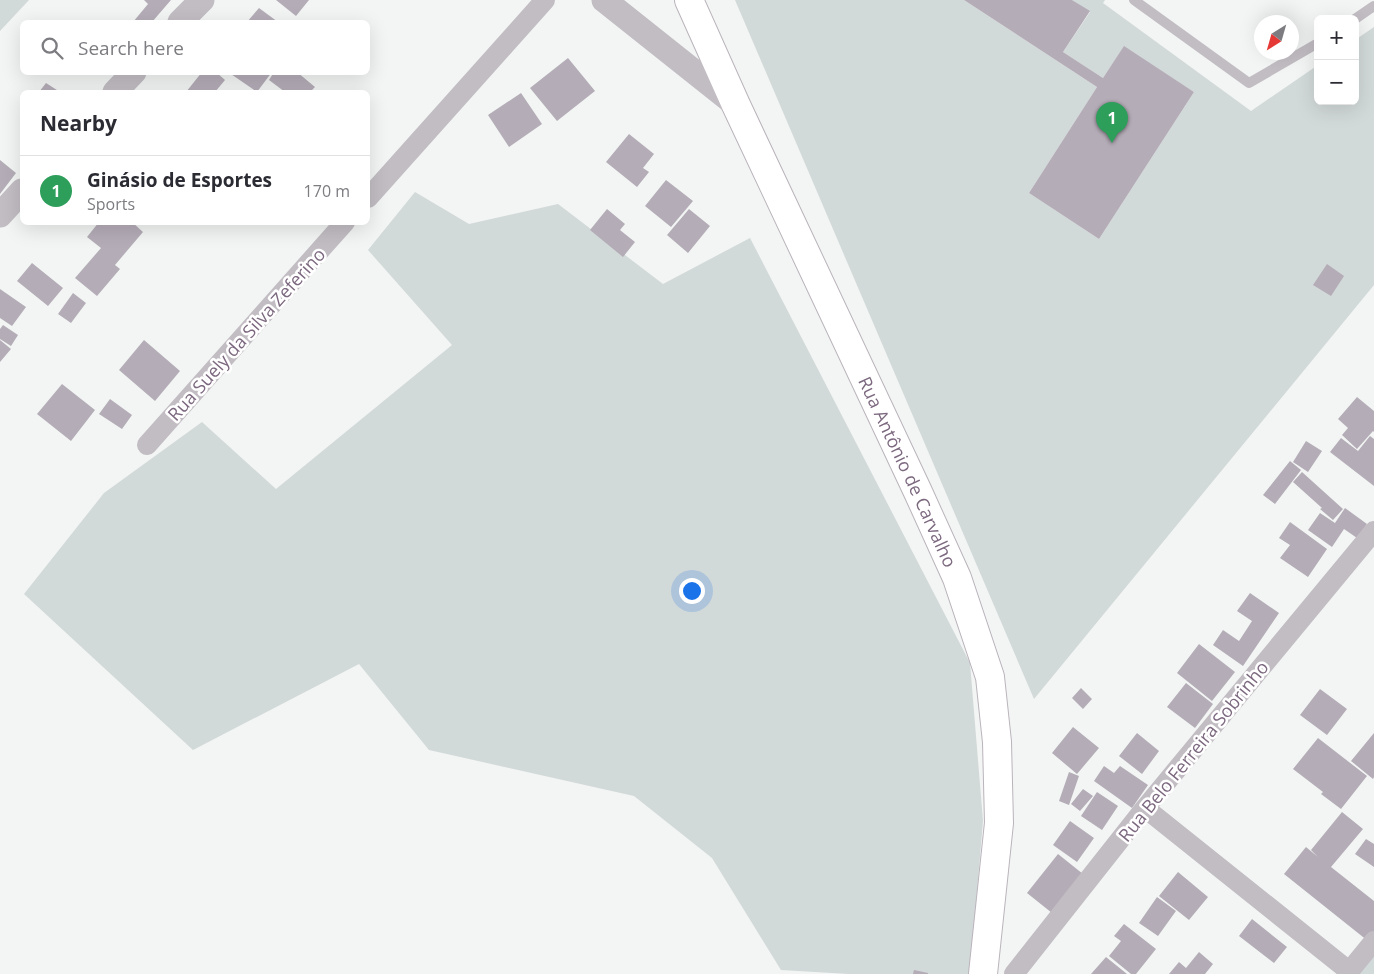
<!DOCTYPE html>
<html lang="en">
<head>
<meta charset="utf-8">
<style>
	:root { --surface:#fff; --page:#f7f7f7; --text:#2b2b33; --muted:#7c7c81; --line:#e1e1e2; --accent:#2563eb }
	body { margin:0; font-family:"Open Sans",sans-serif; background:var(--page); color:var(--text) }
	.controls { position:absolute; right:15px; top:15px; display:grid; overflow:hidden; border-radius:8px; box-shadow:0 5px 20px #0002 }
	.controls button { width:45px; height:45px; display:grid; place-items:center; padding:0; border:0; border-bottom:1px solid var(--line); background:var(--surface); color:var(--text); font:25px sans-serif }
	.compass { position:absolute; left:1254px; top:15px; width:45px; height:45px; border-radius:50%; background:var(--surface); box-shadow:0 5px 20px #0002; rotate:217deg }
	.you { position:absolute; left:691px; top:590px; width:18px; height:18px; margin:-12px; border:4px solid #fff; border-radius:50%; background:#1a73e8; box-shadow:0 0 0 8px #1a73e833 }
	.badge { display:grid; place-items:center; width:32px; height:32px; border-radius:50%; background:var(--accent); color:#fff; font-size:16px; font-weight:700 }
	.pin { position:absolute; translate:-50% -41px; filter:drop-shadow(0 1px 2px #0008) }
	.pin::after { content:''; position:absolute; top:26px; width:18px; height:15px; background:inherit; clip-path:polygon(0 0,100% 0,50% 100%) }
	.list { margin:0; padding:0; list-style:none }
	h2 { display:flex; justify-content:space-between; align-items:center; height:65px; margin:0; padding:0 20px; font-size:21px }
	h2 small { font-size:16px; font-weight:400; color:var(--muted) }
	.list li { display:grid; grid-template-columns:32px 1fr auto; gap:15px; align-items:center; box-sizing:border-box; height:70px; padding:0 20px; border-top:1px solid var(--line) }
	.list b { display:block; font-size:19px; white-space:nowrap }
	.list p { margin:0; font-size:16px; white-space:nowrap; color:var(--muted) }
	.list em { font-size:16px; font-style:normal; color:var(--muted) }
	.icon { flex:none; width:28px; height:28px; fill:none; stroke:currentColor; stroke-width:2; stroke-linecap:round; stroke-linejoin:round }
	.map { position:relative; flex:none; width:1374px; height:974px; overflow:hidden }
	.search { position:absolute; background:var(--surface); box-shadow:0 5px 20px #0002; left:20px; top:20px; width:350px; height:55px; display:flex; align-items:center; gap:12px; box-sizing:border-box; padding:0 18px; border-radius:8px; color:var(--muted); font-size:19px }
	.panel { position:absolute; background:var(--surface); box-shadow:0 5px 20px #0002; left:20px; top:90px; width:350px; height:135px; border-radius:8px }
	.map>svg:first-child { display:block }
	.green { fill:#d2d9d9 }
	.building { fill:#b4acb7 }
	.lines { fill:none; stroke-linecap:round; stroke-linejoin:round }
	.secondary-casing { stroke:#bab3bb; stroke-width:30 }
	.service { stroke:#c2bcc3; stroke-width:10 }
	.minor { stroke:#c2bcc3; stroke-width:20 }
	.tertiary { stroke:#c2bcc3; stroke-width:25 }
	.secondary { stroke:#fff; stroke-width:28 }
	.labels { text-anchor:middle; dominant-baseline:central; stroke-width:5; stroke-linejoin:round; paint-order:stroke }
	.street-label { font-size:18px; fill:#7c687f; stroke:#fff }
</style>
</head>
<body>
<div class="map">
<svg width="1374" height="974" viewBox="0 0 1374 974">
	<rect width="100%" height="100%" fill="#f2f5f3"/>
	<path class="green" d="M0,0H29L0,31Z
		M735,0H964L1097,87L1029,193L1099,239L1194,92L1124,47L1103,78L1063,52L1090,12L1072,0H1105L1103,3L1251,111L1318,65V101H1355V40L1374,27V285L1034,699Z
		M415,192L469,224L558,204L663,284L750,238L970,663L983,821L970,974H849L781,970L712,858L634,796L429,750L359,664L193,750L24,594L104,493L202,422L276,489L452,345L368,250Z
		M1374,952V974H1356Z"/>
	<path class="building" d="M144,0H171L152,22H133L148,4Z
		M276,0H309L296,16Z
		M964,0H1072L1090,11L1063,52L1103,78L1124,46L1194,92L1099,239L1029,193L1097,87Z
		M259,8L278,22H247Z
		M568,58L595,91L557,121L530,88Z
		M202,72H216L225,80L215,92H186Z
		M228,72H272L257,92Z
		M274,72H297L315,87L310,92H285L269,80Z
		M46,83L60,92H39Z
		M521,93L542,124L509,147L488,115Z
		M629,134L654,154L643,168L649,172L637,187L606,162Z
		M0,160L16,173L0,194Z
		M666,180L693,201L671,227L645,206Z
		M607,209L625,224L620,230L635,242L623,257L590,230Z
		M689,209L710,226L688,253L667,235Z
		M99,222H132L143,232L115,265L120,269L97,296L75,278L101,248L87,237Z
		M32,263L63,288L48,306L17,281Z
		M1327,264L1344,276L1331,296L1313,285Z
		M0,289L26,307L12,326L0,318Z
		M73,293L86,303L71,323L58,314Z
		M3,325L18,335L11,346L0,339V329Z
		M0,340L11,349L0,362Z
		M144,340L180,371L155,401L119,370Z
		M62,384L95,410L71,441L37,414Z
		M1357,397L1374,411V432L1373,431L1357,449L1342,435L1348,428L1338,419Z
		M110,399L132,415L122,429L99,414Z
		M1370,436L1374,439V486L1330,452L1341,438L1358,451Z
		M1306,441L1322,451L1308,472L1293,462Z
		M1290,461L1301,470L1275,504L1263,495Z
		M1302,472L1343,509L1333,520L1320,509L1322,508L1293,482Z
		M1345,508L1367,524L1357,538L1344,529L1332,547L1308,530L1320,513L1335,523Z
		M1290,522L1327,549L1308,577L1280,558L1290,545L1279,538Z
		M1250,593L1279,613L1243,666L1213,645L1223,630L1239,641L1252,621L1237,611Z
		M1199,644L1235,672L1212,701L1177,673Z
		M1186,683L1213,704L1195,728L1167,707Z
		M1081,688L1092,699L1083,709L1072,698Z
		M1320,689L1347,709L1327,735L1300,715Z
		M1073,727L1099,748L1077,774L1052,753Z
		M1137,733L1159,751L1142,774L1119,756Z
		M1374,733V777L1373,779L1351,761Z
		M1318,738L1367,776L1341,809L1321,794L1323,792L1293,769Z
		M1104,766L1114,773L1120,766L1148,785L1132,808L1094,781Z
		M1069,772L1079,776L1069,805L1059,801Z
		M1083,789L1093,796L1080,811L1071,804Z
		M1097,792L1118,806L1102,830L1081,816Z
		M1342,812L1363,829L1331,867L1374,901V934L1368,941L1284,874L1306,847L1318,857L1311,850Z
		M1070,821L1094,838L1077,862L1053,845Z
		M1366,839L1374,844V867L1355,854Z
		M1058,854L1083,874L1052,913L1027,893Z
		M1178,872L1208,897L1189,920L1159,896Z
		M1157,897L1176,911L1158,936L1139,923Z
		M1252,919L1287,947L1274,963L1239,936Z
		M1124,924L1156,949L1136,974H1131L1109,956L1121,941L1114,936Z
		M1199,952L1213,964L1205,974H1169L1179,962L1186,968Z
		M1106,957L1127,974H1091Z
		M914,970L928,973V974H913Z"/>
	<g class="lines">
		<defs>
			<g id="secondary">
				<path id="s1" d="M689,0L736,105L918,492L957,578L990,677L997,742L999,823L983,974"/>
			</g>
		</defs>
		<use href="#secondary" class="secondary-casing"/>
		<path class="service" d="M1134,0L1249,83L1318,43
			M1355,19L1374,6"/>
		<path class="minor" d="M368,198L545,0
			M147,445L345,222
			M1145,808L1349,971
			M1014,974L1145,808L1374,531
			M1347,974L1374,941"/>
		<path class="tertiary" d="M604,0L736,105
			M180,22L202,0
			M115,92L134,72
			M0,215L22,191"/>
		<use href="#secondary" class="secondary"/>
	</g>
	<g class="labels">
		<g class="street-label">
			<text transform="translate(246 334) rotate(-48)">Rua Suely da Silva Zeferino</text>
			<text stroke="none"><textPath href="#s1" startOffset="520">Rua Antônio de Carvalho</textPath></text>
			<text transform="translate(1193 751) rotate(-51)">Rua Belo Ferreira Sobrinho</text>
		</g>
	</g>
</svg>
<div class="controls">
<button>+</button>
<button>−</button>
</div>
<svg class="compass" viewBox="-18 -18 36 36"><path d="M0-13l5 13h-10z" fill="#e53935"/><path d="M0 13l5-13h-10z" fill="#7c7c81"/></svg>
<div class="you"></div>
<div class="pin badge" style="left:1112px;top:143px;background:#2e9e5b">1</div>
<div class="search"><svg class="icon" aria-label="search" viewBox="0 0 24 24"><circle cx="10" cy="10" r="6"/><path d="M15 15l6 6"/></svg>Search here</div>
<section class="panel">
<h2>Nearby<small></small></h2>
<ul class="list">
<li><span class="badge" style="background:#2e9e5b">1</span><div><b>Ginásio de Esportes</b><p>Sports</p></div><em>170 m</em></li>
</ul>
</section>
</div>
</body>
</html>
